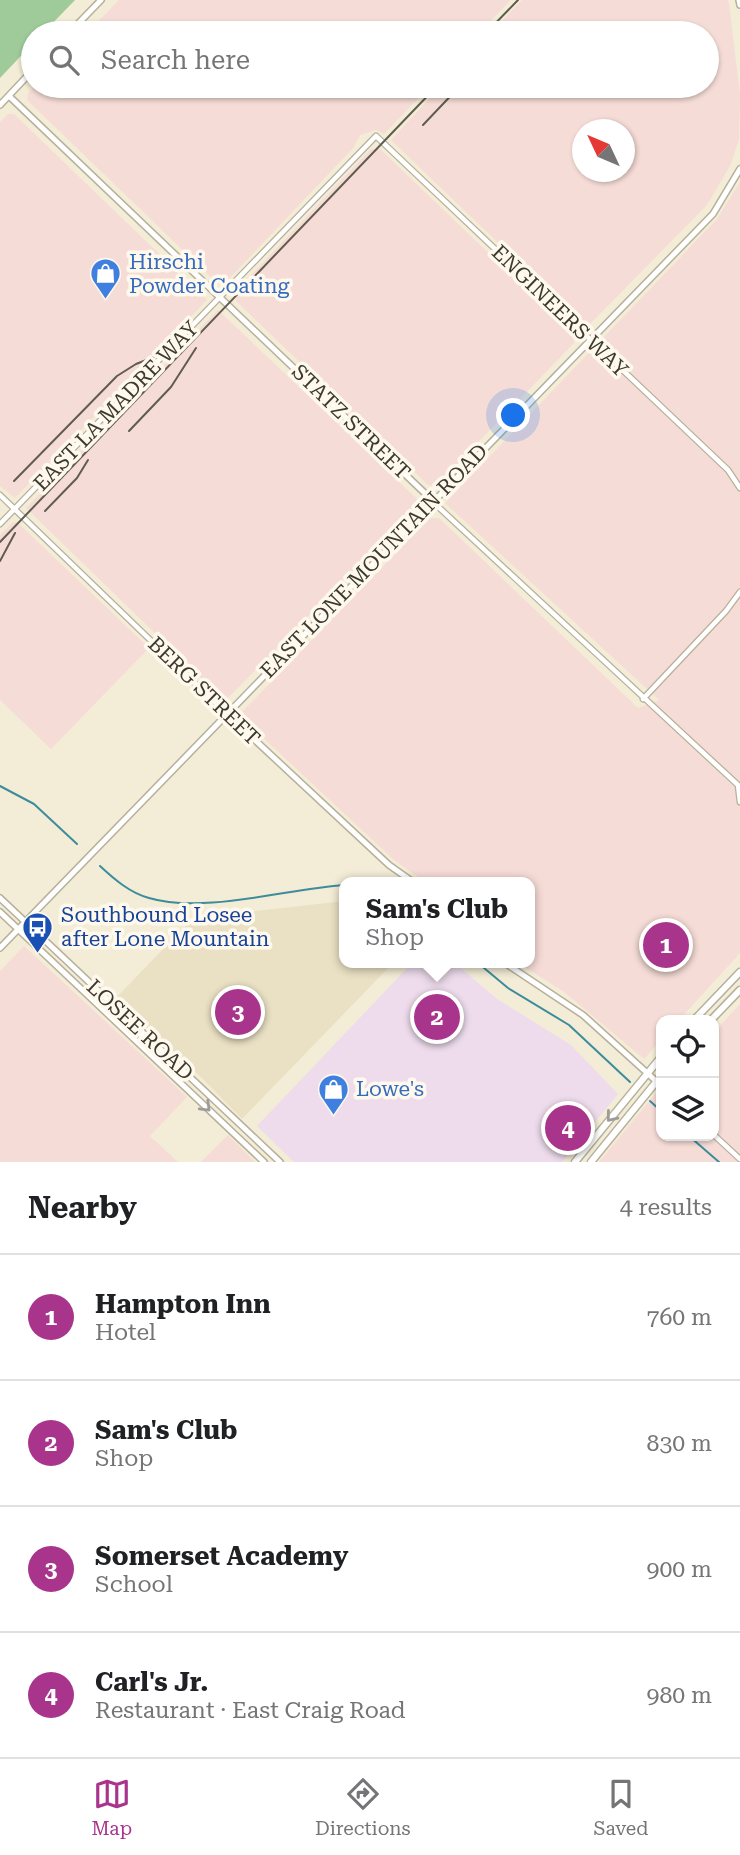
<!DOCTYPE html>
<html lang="en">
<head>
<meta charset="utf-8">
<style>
	:root { --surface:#fff; --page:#f6f6f6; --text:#202124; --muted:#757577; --line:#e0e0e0; --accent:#a9348c }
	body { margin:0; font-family:"Roboto Serif",serif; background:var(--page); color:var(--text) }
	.controls { position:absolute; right:21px; bottom:21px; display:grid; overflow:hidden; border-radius:14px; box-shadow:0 2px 5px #0004 }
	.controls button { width:63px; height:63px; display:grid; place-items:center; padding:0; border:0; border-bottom:2px solid var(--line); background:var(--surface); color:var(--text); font:35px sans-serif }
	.compass { position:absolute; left:572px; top:119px; width:63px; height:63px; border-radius:50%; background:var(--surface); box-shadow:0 2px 5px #0004; rotate:314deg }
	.you { position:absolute; left:514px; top:416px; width:24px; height:24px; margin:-18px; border:5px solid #fff; border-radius:50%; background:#1a73e8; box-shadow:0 0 0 10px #1a73e833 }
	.badge { display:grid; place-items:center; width:46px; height:46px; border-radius:50%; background:var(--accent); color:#fff; font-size:23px; font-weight:700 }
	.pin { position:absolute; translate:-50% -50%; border:4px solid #fff; box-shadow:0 2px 7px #0006 }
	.popup { position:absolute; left:339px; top:877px; width:196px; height:91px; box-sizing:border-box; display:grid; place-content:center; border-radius:14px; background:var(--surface); filter:drop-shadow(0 2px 5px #0005); font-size:23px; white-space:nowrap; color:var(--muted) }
	.popup b { font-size:26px; color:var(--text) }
	.popup::after { content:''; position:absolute; left:50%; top:100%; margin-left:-14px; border:14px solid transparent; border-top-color:var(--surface) }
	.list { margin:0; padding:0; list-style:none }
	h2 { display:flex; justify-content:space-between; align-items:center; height:91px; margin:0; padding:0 28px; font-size:30px }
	h2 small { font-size:23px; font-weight:400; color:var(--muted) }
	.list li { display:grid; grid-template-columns:46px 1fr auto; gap:21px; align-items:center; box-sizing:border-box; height:126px; padding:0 28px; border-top:2px solid var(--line) }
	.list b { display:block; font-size:26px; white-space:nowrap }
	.list p { margin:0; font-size:23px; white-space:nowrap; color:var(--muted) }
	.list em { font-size:23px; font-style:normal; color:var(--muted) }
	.icon { flex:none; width:38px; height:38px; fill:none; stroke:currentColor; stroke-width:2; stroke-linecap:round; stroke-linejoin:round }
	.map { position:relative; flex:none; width:740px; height:1162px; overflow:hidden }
	.search { position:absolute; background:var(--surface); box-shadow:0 2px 5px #0004; left:21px; right:21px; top:21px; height:77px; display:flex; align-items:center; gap:18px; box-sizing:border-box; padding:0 24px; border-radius:38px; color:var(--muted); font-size:26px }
	.sheet { height:595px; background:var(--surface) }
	nav { display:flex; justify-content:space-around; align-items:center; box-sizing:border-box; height:98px; border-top:2px solid var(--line); background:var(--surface); font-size:19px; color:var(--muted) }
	nav a { display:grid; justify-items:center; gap:4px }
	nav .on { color:var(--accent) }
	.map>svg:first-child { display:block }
	.commercial { fill:#eedcec }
	.industrial { fill:#f6dcd6; fill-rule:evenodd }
	.built { fill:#eae1c4 }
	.green { fill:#9fcb9a }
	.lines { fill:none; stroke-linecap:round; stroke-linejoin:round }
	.stream { stroke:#3d8c9c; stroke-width:2 }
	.minor-casing { stroke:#b7b09b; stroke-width:7 }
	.tertiary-casing { stroke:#b7b09b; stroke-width:8 }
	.secondary-casing { stroke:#b7b09b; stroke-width:8 }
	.primary-casing { stroke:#b7b09b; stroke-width:9 }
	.minor { stroke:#fff; stroke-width:4.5 }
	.tertiary { stroke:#fff; stroke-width:5 }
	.secondary { stroke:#fff; stroke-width:5 }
	.primary { stroke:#fff; stroke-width:6 }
	.rail { stroke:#605c50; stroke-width:2 }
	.oneway { stroke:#9e9c98 }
	.labels { text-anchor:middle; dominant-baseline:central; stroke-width:7; stroke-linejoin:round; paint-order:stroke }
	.shop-label { font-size:21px; fill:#366cbe; stroke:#fef9ec; text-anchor:start }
	.street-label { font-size:21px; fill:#3c3930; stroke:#fef9ec }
	.transit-label { font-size:21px; fill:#164399; stroke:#fef9ec; text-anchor:start }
</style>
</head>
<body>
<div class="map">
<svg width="740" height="1162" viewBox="0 0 740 1162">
	<rect width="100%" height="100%" fill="#f3ecd6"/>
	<path class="commercial" d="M412,963H455L497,999L571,1045L618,1094L562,1162H294L257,1126Z"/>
	<path class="industrial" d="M119,0H511L479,33H87Z
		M522,0H728L729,4L740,95L739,139L731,164L707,205L590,324H583L391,140L441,86H707V33H490ZM582,130H624V172H582Z
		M36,86H430L384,134L376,130L360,135L354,147L225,283L218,284L27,100L28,93Z
		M8,114H14L207,300L15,498L0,486V122Z
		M371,149H380L573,334L574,343L436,486L428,485L236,301L235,292Z
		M740,182V953L679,1020H661V1040L644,1059L563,991L518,963H530V882H425L394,860L242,718L243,711L430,518H439L638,708L659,700L445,503L717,219Z
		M218,310L418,500L417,506L225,701L26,508Z
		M13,522H17L149,648L51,749L0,700V535Z
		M24,946L187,1097L150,1136L178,1162H0V971Z
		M740,1004V1162H599L661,1087V1136H714V1032Z
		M228,1135L255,1162H201Z"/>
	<path class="built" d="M344,901V963H393L242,1119L203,1079L115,999L193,918Z"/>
	<path class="green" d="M0,0H75L43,33H33V43L0,78Z"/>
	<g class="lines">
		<path class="stream" d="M0,786L34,804L77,844
			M100,866C114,879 130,893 149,898C203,914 287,889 344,885
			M478,963L508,988L569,1025L630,1082
			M650,1101L661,1111
			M689,1136L719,1162"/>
		<defs>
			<path id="minor" d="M0,495L227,714
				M433,502L738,785L740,802
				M0,524L376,136L728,470L740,488
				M643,699L726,611L740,592
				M714,1135L740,1159"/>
			<path id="tertiary" d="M739,0L740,5
				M69,33L101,0
				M9,96L433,501
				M0,105L33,70
				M227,714L389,865L413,882
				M0,948L713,214L740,169
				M505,963L583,1015L656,1081"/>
			<path id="secondary" d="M0,898L280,1162
				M0,912L264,1162
				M92,996L124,1018
				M120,1024L128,1025L152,1043"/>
			<path id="primary" d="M694,1020L740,972
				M711,1020L740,990
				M575,1162L661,1057
				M591,1162L661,1076"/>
		</defs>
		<use href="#minor" class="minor-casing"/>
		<use href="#tertiary" class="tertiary-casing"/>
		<use href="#secondary" class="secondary-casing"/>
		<use href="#primary" class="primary-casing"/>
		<use href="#minor" class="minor"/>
		<use href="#tertiary" class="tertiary"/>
		<use href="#secondary" class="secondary"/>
		<use href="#primary" class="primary"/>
		<path class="rail" d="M486,33L518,0
			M423,125L460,86
			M129,431L171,387L196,348
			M14,481L117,376L136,364L185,345
			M45,511L77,478L88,460
			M0,542L437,86
			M0,561L15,533"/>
	</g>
	<defs><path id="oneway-chevron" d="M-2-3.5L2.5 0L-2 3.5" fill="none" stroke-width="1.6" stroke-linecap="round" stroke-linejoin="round" transform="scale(1.75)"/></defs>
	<g class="oneway">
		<use href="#oneway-chevron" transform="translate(206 1107) rotate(44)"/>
		<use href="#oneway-chevron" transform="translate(611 1117) rotate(129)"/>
	</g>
	<defs>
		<symbol id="shop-pin" viewBox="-11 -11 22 30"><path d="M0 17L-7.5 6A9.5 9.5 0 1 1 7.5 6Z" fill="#3f7fe0" stroke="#fef9ec"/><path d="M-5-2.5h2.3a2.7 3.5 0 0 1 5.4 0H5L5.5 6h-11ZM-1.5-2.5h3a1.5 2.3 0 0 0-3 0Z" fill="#fff"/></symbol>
		<symbol id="bus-pin" viewBox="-11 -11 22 30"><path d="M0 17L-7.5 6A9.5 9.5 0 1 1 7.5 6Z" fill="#1a4fb4" stroke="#fef9ec"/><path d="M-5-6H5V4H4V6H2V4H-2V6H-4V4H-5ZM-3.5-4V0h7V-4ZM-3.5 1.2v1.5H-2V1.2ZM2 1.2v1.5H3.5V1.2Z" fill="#fff"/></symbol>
	</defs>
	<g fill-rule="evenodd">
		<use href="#shop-pin" x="88" y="256" width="35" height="47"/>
		<use href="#bus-pin" x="20" y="910" width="35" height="47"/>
		<use href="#shop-pin" x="316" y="1072" width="35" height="47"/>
	</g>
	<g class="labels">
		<g class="shop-label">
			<text x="129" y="262">Hirschi<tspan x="129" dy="24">Powder Coating</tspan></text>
			<text x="356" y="1089">Lowe's</text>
		</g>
		<g class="street-label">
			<text transform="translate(560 311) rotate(44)">ENGINEERS WAY</text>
			<text transform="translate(116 406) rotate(-46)">EAST LA MADRE WAY</text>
			<text transform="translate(351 422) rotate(44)">STATZ STREET</text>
			<text transform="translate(374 561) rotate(-46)">EAST LONE MOUNTAIN ROAD</text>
			<text transform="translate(204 691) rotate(44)">BERG STREET</text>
			<text transform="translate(140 1030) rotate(43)">LOSEE ROAD</text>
		</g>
		<g class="transit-label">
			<text x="61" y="915">Southbound Losee<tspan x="61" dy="24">after Lone Mountain</tspan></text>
		</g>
	</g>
</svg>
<div class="controls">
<button><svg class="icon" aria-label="locate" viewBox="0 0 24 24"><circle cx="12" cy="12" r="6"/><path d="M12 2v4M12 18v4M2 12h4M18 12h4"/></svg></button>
<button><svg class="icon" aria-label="layers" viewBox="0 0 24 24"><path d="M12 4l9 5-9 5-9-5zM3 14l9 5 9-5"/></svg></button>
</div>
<svg class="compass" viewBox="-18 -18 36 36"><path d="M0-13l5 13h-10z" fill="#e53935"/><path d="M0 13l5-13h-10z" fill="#757577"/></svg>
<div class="you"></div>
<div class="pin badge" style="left:666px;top:945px">1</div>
<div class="pin badge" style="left:437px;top:1017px">2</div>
<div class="popup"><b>Sam's Club</b>Shop</div>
<div class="pin badge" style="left:238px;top:1012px">3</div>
<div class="pin badge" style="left:568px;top:1128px">4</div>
<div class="search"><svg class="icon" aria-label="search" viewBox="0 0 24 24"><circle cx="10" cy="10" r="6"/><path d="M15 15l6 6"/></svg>Search here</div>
</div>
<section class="sheet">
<h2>Nearby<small>4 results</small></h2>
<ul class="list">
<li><span class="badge">1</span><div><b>Hampton Inn</b><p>Hotel</p></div><em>760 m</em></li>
<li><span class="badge">2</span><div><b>Sam's Club</b><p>Shop</p></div><em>830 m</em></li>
<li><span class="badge">3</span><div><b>Somerset Academy</b><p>School</p></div><em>900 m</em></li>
<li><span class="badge">4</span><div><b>Carl's Jr.</b><p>Restaurant · East Craig Road</p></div><em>980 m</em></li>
</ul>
</section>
<nav>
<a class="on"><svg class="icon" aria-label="map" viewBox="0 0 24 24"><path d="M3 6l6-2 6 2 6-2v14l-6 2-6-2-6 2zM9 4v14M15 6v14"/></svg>Map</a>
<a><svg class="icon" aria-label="directions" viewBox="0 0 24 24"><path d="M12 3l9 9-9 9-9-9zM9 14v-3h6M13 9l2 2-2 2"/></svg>Directions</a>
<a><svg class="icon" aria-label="saved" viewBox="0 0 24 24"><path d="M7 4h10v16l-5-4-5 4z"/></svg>Saved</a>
</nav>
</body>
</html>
